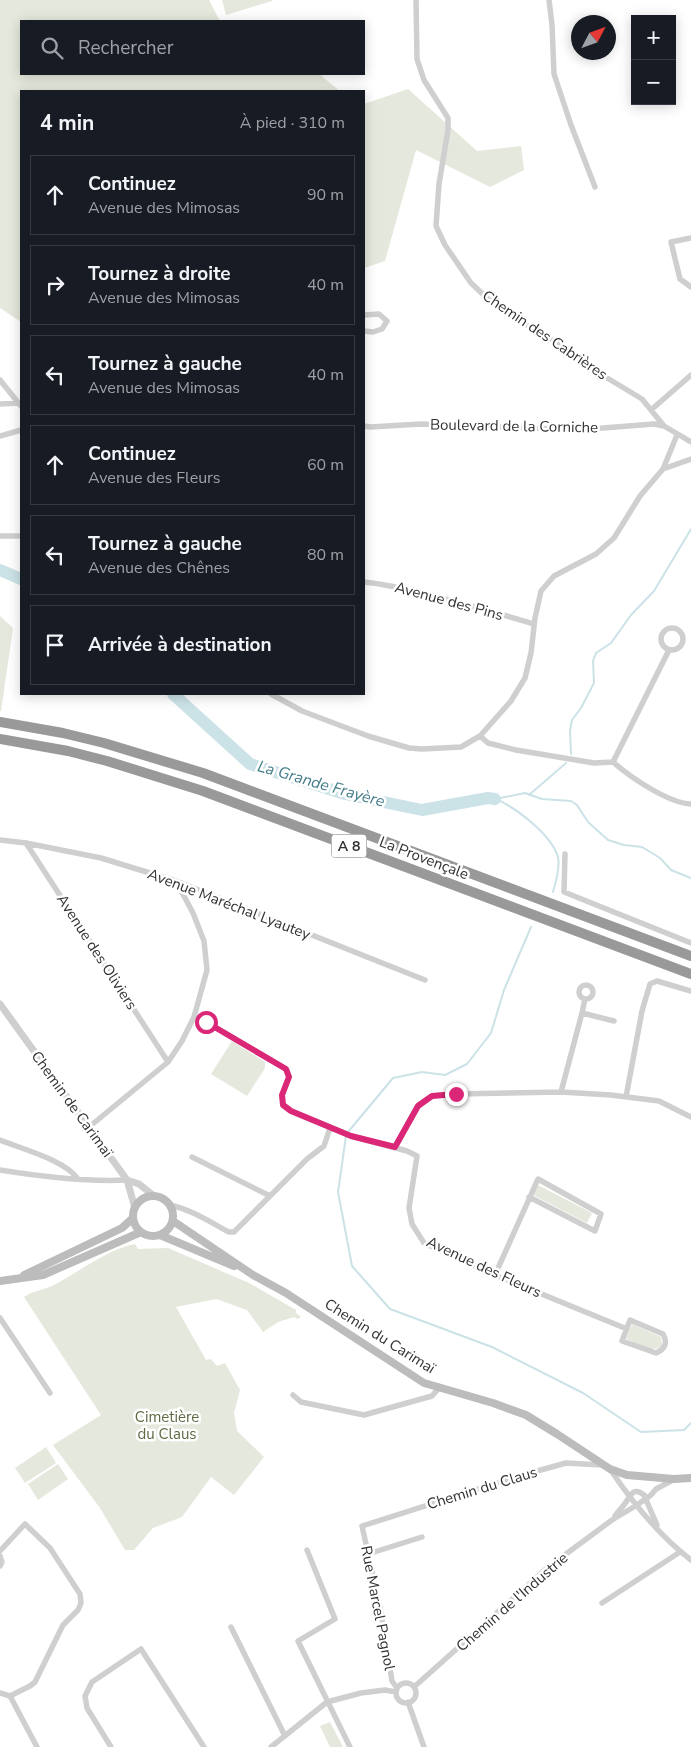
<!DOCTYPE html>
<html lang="fr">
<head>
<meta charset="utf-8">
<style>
	:root { --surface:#171b24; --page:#20242c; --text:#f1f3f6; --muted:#9ea1a6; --line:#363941 }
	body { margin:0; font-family:"Nunito Sans",sans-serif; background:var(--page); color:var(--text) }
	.controls { position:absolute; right:15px; top:15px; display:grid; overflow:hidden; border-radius:0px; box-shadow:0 2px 12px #0003 }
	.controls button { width:45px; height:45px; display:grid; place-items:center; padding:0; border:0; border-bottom:1px solid var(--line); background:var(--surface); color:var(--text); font:25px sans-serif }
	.compass { position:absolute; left:571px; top:15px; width:45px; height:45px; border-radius:50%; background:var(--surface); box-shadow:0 2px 12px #0003; rotate:49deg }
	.stop { position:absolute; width:15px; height:15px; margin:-11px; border:4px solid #db2777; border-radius:50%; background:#fff }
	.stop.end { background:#db2777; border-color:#fff; box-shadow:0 1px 5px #0008 }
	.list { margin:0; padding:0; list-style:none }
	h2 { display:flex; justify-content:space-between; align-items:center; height:65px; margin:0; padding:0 20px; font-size:21px }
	h2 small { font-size:16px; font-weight:400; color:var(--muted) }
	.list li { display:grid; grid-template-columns:32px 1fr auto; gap:15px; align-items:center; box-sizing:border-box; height:80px; margin:0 10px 10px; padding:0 10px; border:1px solid var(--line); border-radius:0px }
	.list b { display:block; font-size:19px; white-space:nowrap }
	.list p { margin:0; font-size:16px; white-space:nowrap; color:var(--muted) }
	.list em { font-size:16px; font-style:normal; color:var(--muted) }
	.icon { flex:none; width:28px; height:28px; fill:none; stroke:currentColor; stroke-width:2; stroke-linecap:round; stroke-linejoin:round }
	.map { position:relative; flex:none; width:691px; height:1747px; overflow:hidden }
	.search { position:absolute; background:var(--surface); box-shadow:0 2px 12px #0003; left:20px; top:20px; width:345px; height:55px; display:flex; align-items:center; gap:12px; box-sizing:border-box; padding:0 18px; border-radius:0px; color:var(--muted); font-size:19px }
	.panel { position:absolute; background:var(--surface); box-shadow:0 2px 12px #0003; left:20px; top:90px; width:345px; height:605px; border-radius:0px }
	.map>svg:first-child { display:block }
	.green { fill:#e5e8dc }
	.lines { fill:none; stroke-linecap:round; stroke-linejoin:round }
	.stream { stroke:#cbe2e7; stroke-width:2 }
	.river { stroke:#cbe2e7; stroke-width:12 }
	.minor { stroke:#cfcfcf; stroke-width:5.5 }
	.tertiary { stroke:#cfcfcf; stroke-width:7 }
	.secondary { stroke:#bcbcbc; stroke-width:8 }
	.motorway { stroke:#999; stroke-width:10 }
	.route { stroke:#db2777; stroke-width:6 }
	.labels { text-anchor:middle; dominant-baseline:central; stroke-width:5; stroke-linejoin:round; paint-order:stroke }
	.shield { fill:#fff; stroke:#707070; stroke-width:1 }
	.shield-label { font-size:14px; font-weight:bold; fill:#323232 }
	.street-label { font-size:15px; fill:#323232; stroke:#fff }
	.park-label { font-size:15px; fill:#5e6b43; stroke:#fff }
	.water-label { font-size:16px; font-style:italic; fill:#437c89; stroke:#fff }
</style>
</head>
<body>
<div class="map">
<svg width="691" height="1747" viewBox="0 0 691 1747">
	<rect width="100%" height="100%" fill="#fff"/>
	<path class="green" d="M0,0H209L220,21H21V74H319L340,91H21V322L0,308Z
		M222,0H272V1L226,15Z
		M408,89L477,151L521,146L524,170L490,187L416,150L385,261L364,268V104Z
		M0,616L13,628L1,711H0Z
		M232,1041L265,1062V1068L247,1096L211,1074Z
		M538,1185L592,1213L587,1223L533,1195Z
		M135,1244L138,1249L168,1248L249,1283L296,1310V1313L301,1317L297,1319L294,1317L278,1322L263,1332L247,1310L216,1299L176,1307L206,1360L211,1359L217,1366L225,1363L240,1390L234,1413L237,1431L264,1457L234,1495L211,1477L182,1517L153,1528L134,1550H125L100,1508L53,1445L101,1415L24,1297C32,1291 43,1290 52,1286C78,1273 107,1249 135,1244Z
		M632,1324L661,1337L662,1346C651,1354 637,1343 626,1339Z
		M46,1447L56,1463L25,1483L15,1468Z
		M58,1464L68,1479L38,1500L28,1484Z
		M330,1722L343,1747H330L320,1726Z"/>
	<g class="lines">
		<path class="stream" d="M571,754L570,731L572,720L581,708L594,683L593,661L596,653L611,643L631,615L654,591L691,529
			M529,795L566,763
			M495,799L525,793L542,799L571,801L577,805L588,822L608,840L624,845L642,847L660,858L671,870L691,878
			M496,799C516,808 551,834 558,857C560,867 556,882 553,892
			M348,1132L393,1078L422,1072L445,1075L467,1064L491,1033L504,990L531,927
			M346,1136L338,1192L352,1266L390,1309L492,1347L583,1393L641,1432L684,1430L691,1423"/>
		<path class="river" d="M0,570L21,579
			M173,694L250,764L345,794L422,810L488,798L495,799"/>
		<path class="minor" d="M416,0L417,59L424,80L448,118V130L439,184L436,226L445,245L471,283L488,299L513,317L567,349L589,367L642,399L664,426L691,442
			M549,0L552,25L554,74L571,125L595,187
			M691,238L671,242L680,279L691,287
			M364,315L379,314L387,321L382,329L373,332L364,331
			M0,380L21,406
			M0,404L18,403
			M651,410L691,375
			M364,426L370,427L421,424L560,429L603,428L654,424L664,426
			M0,436L21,430
			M663,469L691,459
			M0,536H21
			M364,582C387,584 410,590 433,596C467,604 500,614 534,624
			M661 639a11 11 0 1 1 22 0a11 11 0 1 1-22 0Z
			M271,694L302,711L368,736L409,748L422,749L461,747L480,736L511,701L525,678L531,653L535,618L541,591L554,576L596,554L614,538L640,496L663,469L677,435
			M480,736L488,743L516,750L594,763L613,762C630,777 668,803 691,804
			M613,762L669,650
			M0,840L26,843L101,858L176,881L425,980
			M26,843L168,1062
			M565,854L564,892L691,943
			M579 992a7 7 0 1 1 14 0a7 7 0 1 1-14 0Z
			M582,1013L614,1021
			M194,1017L206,1022L286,1069L289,1077L282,1095L283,1105L291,1111L351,1136L407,1151L417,1156L409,1208L412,1224L424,1243L495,1275L627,1329
			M561,1092L582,1013L585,999
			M626,1097L642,1011L650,984L657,981L691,991
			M89,1127L168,1062L182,1041L194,1017L207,970L204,941L193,913L176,881
			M0,1140C22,1149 65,1160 78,1179
			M395,1147L418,1105L432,1096L454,1094L561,1092L611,1095L659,1101L691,1117
			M192,1157L270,1196
			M0,1170C43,1177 84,1182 127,1180
			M170,1205C192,1210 210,1222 229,1232H234L307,1159L324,1146L330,1128
			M495,1275L538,1179L601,1214L595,1231L529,1197
			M0,1318L50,1393
			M630,1320L663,1334C668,1343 665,1349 656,1353L622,1341Z
			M293,1395L301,1402L364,1415L432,1396L439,1388
			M610,1469C632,1502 660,1536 691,1560
			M615,1516C618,1511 623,1507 626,1502C631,1494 634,1487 644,1495L657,1525
			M307,1550L335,1619L298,1641L350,1747
			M0,1551L25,1524L50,1548L80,1594L81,1603L78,1610L63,1625L35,1682L30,1686L10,1696L0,1693
			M368,1554L422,1537
			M0,1556L2,1562L0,1566
			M602,1603L680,1552
			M231,1627L285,1736
			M396 1693a10 10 0 1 1 20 0a10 10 0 1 1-20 0Z
			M414,1687L547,1568L612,1520L637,1505L651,1495L656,1489L673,1480
			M397,1688L392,1681L380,1607L362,1526L519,1476L566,1463L602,1465
			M10,1696L37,1747
			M408,1702L424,1747
			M111,1747L87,1708L85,1696L92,1682L141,1649L204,1747
			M271,1747L327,1702L361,1693L385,1690L396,1692"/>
		<path class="tertiary" d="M0,1004L127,1180L135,1208
			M127,1180L139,1184L154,1196"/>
		<path class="secondary" d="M133 1216a20 20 0 1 1 40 0a20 20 0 1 1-40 0Z
			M173,1221L253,1275L286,1293L424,1383L493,1403L526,1415L557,1434L610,1469L627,1475L674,1479L691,1478
			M160,1235L234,1266
			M24,1275L122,1228L133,1218
			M0,1281L43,1275L141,1232"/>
		<path class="motorway" d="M0,722L63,733L104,743L203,773L691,956
			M0,739L68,751L107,761L203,791L691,974"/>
	</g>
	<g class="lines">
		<path class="route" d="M206,1022L286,1069L289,1077L282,1095L283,1105L291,1111L351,1136L395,1147L418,1106L432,1096L456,1094"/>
	</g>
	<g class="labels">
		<rect class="shield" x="331.5" y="834.5" width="35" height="23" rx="4"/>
		<g class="shield-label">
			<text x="349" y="846">A 8</text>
		</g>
		<g class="street-label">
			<text transform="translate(545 335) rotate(34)">Chemin des Cabrières</text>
			<text transform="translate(514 426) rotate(1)">Boulevard de la Corniche</text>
			<text transform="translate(449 601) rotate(15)">Avenue des Pins</text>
			<text transform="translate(424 858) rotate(21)">La Provençale</text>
			<text transform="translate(229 904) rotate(21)">Avenue Maréchal Lyautey</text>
			<text transform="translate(97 952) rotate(57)">Avenue des Oliviers</text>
			<text transform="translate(72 1104) rotate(54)">Chemin de Carimaï</text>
			<text transform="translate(484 1267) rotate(25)">Avenue des Fleurs</text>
			<text transform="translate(380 1336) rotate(32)">Chemin du Carimaï</text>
			<text transform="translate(482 1488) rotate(-17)">Chemin du Claus</text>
			<text transform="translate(512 1602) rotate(-41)">Chemin de l'Industrie</text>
			<text transform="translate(378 1608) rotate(79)">Rue Marcel Pagnol</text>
		</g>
		<g class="park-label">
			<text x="167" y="1417">Cimetière<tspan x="167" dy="17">du Claus</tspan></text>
		</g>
		<g class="water-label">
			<text transform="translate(321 784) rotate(16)">La Grande Frayère</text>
		</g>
	</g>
</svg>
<div class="controls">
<button>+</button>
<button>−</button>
</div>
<svg class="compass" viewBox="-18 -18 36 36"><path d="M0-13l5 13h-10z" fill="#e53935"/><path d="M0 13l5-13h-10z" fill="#9ea1a6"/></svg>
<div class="stop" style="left:206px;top:1022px"></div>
<div class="stop end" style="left:456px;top:1094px"></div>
<div class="search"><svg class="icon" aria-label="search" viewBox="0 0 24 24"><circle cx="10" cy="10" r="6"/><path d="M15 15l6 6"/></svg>Rechercher</div>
<section class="panel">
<h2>4 min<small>À pied · 310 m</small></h2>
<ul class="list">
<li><svg class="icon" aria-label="ahead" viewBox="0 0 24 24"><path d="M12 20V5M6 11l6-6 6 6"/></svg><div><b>Continuez</b><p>Avenue des Mimosas</p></div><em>90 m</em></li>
<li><svg class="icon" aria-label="right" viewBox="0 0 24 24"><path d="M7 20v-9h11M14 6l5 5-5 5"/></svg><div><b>Tournez à droite</b><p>Avenue des Mimosas</p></div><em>40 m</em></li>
<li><svg class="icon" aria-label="left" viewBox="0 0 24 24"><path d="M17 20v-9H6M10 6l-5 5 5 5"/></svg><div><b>Tournez à gauche</b><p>Avenue des Mimosas</p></div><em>40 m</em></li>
<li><svg class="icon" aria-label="ahead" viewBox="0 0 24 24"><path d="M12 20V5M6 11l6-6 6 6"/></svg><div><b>Continuez</b><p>Avenue des Fleurs</p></div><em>60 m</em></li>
<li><svg class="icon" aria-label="left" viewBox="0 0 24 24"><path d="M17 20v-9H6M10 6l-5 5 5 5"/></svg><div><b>Tournez à gauche</b><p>Avenue des Chênes</p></div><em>80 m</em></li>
<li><svg class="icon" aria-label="arrive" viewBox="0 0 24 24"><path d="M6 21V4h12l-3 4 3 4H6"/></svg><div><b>Arrivée à destination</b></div></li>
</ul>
</section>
</div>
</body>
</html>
